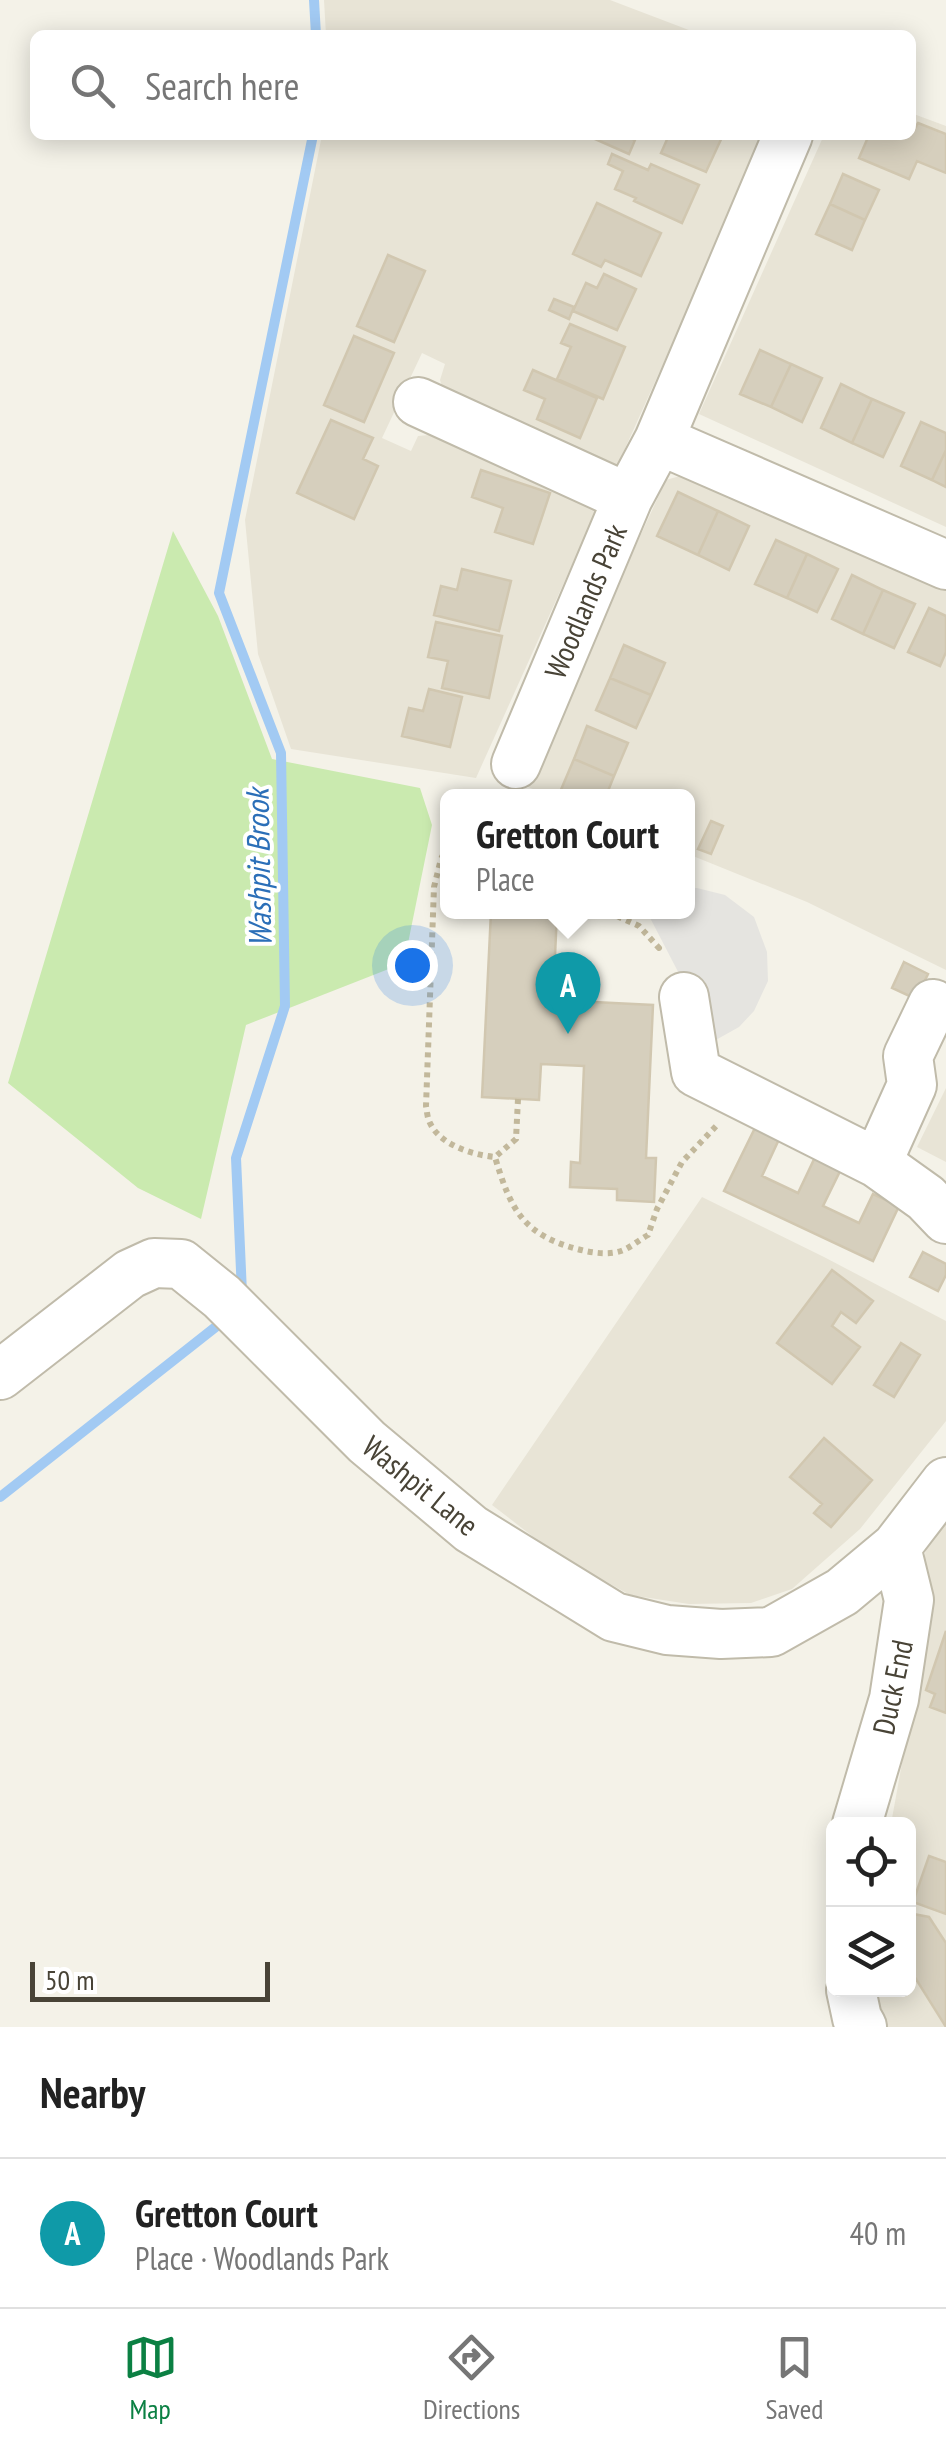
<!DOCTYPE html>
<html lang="en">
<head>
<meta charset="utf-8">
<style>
	:root { --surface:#fff; --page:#f2f2f2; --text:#222; --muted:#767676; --line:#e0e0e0; --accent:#0b8043 }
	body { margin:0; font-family:"PT Sans Narrow",sans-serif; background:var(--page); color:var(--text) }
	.controls { position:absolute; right:30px; bottom:30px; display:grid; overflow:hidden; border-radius:15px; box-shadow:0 5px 25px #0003 }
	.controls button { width:90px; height:90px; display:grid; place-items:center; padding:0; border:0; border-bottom:2px solid var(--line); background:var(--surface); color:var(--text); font:50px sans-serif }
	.scale { position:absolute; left:30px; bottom:25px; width:240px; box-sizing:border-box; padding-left:10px; border:5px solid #484336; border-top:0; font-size:28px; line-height:35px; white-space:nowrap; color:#484336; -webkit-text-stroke:8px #fff; paint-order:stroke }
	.you { position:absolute; left:412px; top:965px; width:35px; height:35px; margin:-25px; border:8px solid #fff; border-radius:50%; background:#1a73e8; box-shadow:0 0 0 15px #1a73e833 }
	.badge { display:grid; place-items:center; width:65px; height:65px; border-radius:50%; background:var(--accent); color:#fff; font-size:32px; font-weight:700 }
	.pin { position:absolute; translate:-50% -82px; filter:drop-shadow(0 2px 5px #0008) }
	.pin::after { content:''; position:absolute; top:52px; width:35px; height:30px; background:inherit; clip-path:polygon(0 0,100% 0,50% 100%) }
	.popup { position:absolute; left:440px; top:789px; width:255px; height:130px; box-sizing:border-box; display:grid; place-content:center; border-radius:15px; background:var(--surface); filter:drop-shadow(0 2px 8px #0005); font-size:32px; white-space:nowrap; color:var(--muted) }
	.popup b { font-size:38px; color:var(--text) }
	.popup::after { content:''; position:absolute; left:50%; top:100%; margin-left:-20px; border:20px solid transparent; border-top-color:var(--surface) }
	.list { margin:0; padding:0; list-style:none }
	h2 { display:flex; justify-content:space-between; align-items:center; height:130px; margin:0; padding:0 40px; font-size:42px }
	h2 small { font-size:32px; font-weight:400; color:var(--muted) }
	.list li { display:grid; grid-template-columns:65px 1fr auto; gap:30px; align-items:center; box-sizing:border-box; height:150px; padding:0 40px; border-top:2px solid var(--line) }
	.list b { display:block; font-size:38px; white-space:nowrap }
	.list p { margin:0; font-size:32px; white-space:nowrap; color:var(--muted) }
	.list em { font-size:32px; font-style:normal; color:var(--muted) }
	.icon { flex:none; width:55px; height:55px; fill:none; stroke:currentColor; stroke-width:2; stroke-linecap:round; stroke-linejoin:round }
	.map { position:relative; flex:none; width:946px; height:2027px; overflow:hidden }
	.search { position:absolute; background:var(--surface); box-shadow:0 5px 25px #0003; left:30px; right:30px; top:30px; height:110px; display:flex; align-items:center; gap:25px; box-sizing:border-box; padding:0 35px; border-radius:15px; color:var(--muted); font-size:38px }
	.sheet { height:280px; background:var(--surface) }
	nav { display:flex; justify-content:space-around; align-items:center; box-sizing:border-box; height:140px; border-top:2px solid var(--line); background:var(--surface); font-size:28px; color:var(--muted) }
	nav a { display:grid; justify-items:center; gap:5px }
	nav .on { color:var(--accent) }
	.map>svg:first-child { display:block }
	.residential { fill:#e8e4d6 }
	.green { fill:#caeaaf }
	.parking { fill:#e5e4e0 }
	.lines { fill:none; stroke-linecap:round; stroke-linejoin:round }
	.stream { stroke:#a2caf3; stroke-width:10 }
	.building { fill:#d6cfbd; stroke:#d1c7b0; stroke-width:2.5 }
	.minor-casing { stroke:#c0bbaa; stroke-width:52 }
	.path { stroke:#c2b89b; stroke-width:6; stroke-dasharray:5 5; stroke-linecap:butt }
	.minor { stroke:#fff; stroke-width:48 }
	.labels { text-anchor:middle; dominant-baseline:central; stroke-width:8; stroke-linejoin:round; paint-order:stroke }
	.street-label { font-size:30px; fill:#484336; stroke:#fff }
	.water-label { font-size:32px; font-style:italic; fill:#2b6fb8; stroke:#fff }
</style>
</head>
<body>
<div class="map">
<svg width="946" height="2027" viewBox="0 0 946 2027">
	<rect width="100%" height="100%" fill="#f4f2e8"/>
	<path class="residential" d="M324,0H610L702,35H326Z
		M911,113L946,126V527L699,414L824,135H911Z
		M322,135H766L614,473L446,399L440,380L445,364L422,353L382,438L411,451L418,436L440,434L599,505L476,778L291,749L258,654L245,520Z
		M694,472L946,586V970L807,902L688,854V796H551L525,786L666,480Z
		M946,1088V1162L917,1147Z
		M702,1197L824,1257L946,1321V1421L860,1529L792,1589L751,1603L689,1604L630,1595L553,1552L492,1505Z
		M946,1510V2027H883L873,1990H908V1824H891L915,1691L926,1542Z"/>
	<path class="green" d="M173,531L218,616L272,759L420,788L432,825L404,963L246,1025L201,1219L138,1188L8,1083Z"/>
	<path class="parking" d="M688,888H697L725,895L754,917L767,952L768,981L754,1011L739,1027L714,1041L647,912H688Z"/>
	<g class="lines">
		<path class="stream" d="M314,0L316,35
			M242,1293L236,1158L285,1006L281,753L219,593L313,135
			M0,1497L227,1318"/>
	</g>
	<path class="building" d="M918,123L946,134V173L917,161L909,179L859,158L869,135H911Z
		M586,135H624L635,140L629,154Z
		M669,135H723L706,172L661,153Z
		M612,154L648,170L651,164L699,185L682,223L634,201L636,198L615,189L623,171L608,164Z
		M843,174L879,190L865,220L830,204Z
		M597,203L661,233L641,276L605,260L601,267L573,254Z
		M830,204L865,220L852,250L816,234Z
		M388,255L425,271L394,342L357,326Z
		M604,274L636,289L617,330L573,311L586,283L597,288Z
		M554,299L574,307L569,319L549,310Z
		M570,324L625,347L603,399L557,379L571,347L561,343Z
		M354,336L394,353L364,422L324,405Z
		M760,350L791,364L771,407L740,394Z
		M791,364L822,378L802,422L771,407Z
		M533,370L597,398L580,438L537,419L545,399L524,390Z
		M841,384L872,399L852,443L821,428Z
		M872,399L904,413L883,457L852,443Z
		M331,420L373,438L363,459L378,466L354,519L297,493Z
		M921,422L946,433V450L932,480L901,466Z
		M946,450V487L932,480Z
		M481,470L550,493L533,544L495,532L503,508L472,497Z
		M678,492L718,511L698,555L657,536Z
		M718,511L749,526L729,570L698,555Z
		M776,540L807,554L787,598L755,584Z
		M807,554L838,569L817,612L787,598Z
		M462,569L511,581L499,631L434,615L441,586L457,590Z
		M852,575L883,590L863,634L832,619Z
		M883,590L915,604L894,648L863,634Z
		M929,608L946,616V652L940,666L908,652Z
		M436,622L502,636L489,698L442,688L448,661L428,657Z
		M624,645L665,663L651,695L610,678Z
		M610,678L651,695L636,728L596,710Z
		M429,689L462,697L450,747L402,736L409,708L423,711Z
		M587,726L628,743L614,776L574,759Z
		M574,759L614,776L606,796H570L560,792Z
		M711,821L723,826L711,854L698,849Z
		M491,912H557L553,1000L653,1005L646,1158H656L654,1202L617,1200V1189L570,1187L571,1162L580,1163L584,1066L541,1064L539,1100L482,1097Z
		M904,962L928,974L916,999L892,988Z
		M756,1126L780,1137L762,1176L798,1193L818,1151L844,1163L823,1206L859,1223L873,1194L899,1206L873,1261L724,1191Z
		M923,1252L946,1264V1275L938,1291L910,1277Z
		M832,1270L873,1301L856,1323L841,1312L832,1326L860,1347L832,1384L777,1343Z
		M901,1343L920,1355L894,1397L874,1385Z
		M824,1438L872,1480L831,1527L814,1513L822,1504L790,1477Z
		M946,1631V1713L930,1707L935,1694L926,1690Z
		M929,1856L946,1862V1914L913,1902Z
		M908,1913L929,1917L946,1943V2027L916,1979L911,1984L908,1980Z"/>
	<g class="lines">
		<defs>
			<path id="minor" d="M418,402L628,498
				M659,440L946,565
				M516,764L628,498L659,440L788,135
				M684,997L696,1072L877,1163L926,1198L946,1219
				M877,1163L912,1085L908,1056L933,1004
				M0,1375L130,1274L154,1263L181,1264L222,1297L367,1442L471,1529L614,1617L667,1630L721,1634L771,1632L842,1592L896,1547L946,1482
				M857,1824L894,1699L909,1600L896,1547
				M851,1990L857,2018L862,2027"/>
		</defs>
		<use href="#minor" class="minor-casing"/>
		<path class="path" d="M448,845L441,859L434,887L426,1106C427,1111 427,1117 430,1123C440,1145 473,1155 495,1157
			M608,912L639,926L659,948L655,947
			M518,1099L516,1139L495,1157C511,1211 524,1236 581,1250C593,1253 609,1255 621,1251C630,1248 639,1240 648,1235L657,1209L682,1162L718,1124"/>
		<use href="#minor" class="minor"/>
	</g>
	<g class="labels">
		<g class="street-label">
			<text transform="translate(585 601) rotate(-67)">Woodlands Park</text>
			<text transform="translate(421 1485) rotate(39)">Washpit Lane</text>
			<text transform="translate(892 1687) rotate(-78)">Duck End</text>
		</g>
		<g class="water-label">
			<text transform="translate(258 868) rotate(-91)">Washpit Brook</text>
		</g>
	</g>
</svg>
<div class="controls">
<button><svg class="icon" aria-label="locate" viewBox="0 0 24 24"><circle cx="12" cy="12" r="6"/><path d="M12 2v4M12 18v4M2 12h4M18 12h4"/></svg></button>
<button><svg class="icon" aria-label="layers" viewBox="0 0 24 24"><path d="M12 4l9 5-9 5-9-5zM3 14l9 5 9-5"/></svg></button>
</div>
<div class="scale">50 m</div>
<div class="you"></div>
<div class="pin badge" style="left:568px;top:1034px;background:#0f9aa8">A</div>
<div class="popup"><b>Gretton Court</b>Place</div>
<div class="search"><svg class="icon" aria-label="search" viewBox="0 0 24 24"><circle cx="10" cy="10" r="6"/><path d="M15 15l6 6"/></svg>Search here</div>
</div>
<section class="sheet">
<h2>Nearby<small></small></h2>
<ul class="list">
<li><span class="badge" style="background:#0f9aa8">A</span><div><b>Gretton Court</b><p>Place · Woodlands Park</p></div><em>40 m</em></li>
</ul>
</section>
<nav>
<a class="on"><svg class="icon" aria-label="map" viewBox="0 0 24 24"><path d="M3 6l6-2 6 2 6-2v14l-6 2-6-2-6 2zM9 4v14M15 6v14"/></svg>Map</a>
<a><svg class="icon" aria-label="directions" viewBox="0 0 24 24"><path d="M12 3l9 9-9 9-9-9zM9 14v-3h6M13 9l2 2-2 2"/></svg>Directions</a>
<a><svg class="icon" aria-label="saved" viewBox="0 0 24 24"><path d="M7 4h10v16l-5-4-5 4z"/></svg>Saved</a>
</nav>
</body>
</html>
